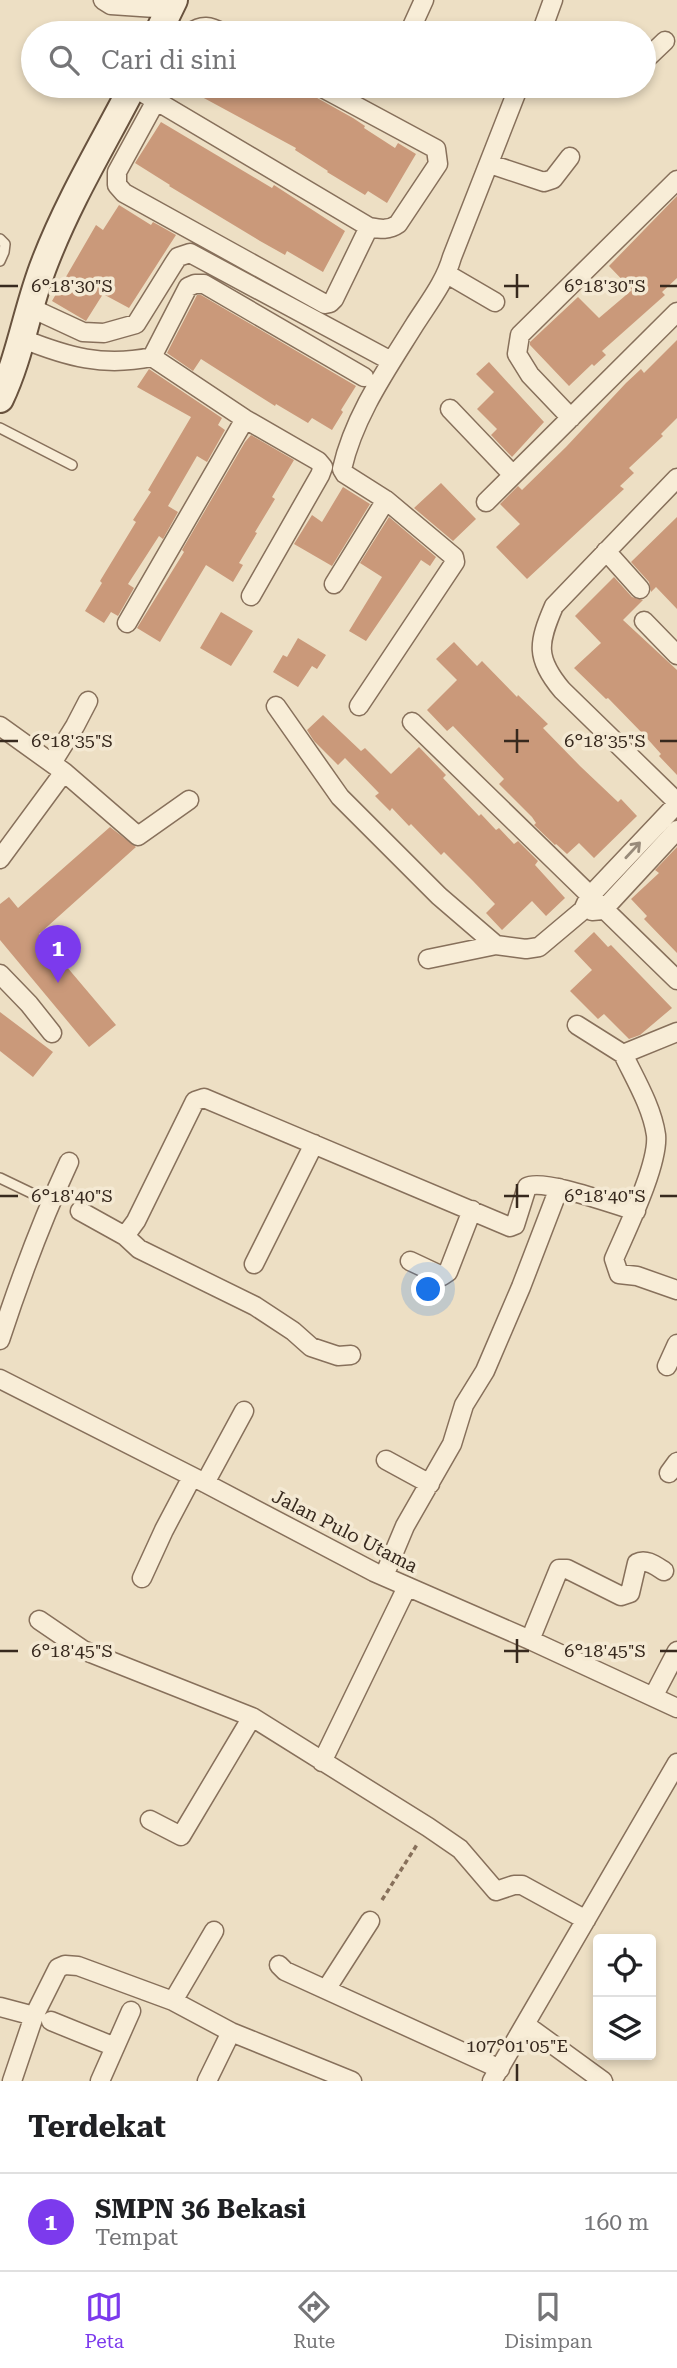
<!DOCTYPE html>
<html lang="id">
<head>
<meta charset="utf-8">
<style>
	:root { --surface:#fff; --page:#f6f6f6; --text:#202124; --muted:#757577; --line:#e0e0e0; --accent:#7c3aed }
	body { margin:0; font-family:"Roboto Serif",serif; background:var(--page); color:var(--text) }
	.controls { position:absolute; right:21px; bottom:21px; display:grid; overflow:hidden; border-radius:7px; box-shadow:0 4px 10px #0003 }
	.controls button { width:63px; height:63px; display:grid; place-items:center; padding:0; border:0; border-bottom:2px solid var(--line); background:var(--surface); color:var(--text); font:35px sans-serif }
	.you { position:absolute; left:429px; top:1290px; width:24px; height:24px; margin:-18px; border:5px solid #fff; border-radius:50%; background:#1a73e8; box-shadow:0 0 0 10px #1a73e833 }
	.badge { display:grid; place-items:center; width:46px; height:46px; border-radius:50%; background:var(--accent); color:#fff; font-size:23px; font-weight:700 }
	.pin { position:absolute; translate:-50% -58px; filter:drop-shadow(0 2px 4px #0008) }
	.pin::after { content:''; position:absolute; top:37px; width:24px; height:21px; background:inherit; clip-path:polygon(0 0,100% 0,50% 100%) }
	.list { margin:0; padding:0; list-style:none }
	h2 { display:flex; justify-content:space-between; align-items:center; height:91px; margin:0; padding:0 28px; font-size:30px }
	h2 small { font-size:23px; font-weight:400; color:var(--muted) }
	.list li { display:grid; grid-template-columns:46px 1fr auto; gap:21px; align-items:center; box-sizing:border-box; height:98px; padding:0 28px; border-top:2px solid var(--line) }
	.list b { display:block; font-size:26px; white-space:nowrap }
	.list p { margin:0; font-size:23px; white-space:nowrap; color:var(--muted) }
	.list em { font-size:23px; font-style:normal; color:var(--muted) }
	.icon { flex:none; width:38px; height:38px; fill:none; stroke:currentColor; stroke-width:2; stroke-linecap:round; stroke-linejoin:round }
	.map { position:relative; flex:none; width:677px; height:2081px; overflow:hidden }
	.search { position:absolute; background:var(--surface); box-shadow:0 4px 10px #0003; left:21px; right:21px; top:21px; height:77px; display:flex; align-items:center; gap:18px; box-sizing:border-box; padding:0 24px; border-radius:38px; color:var(--muted); font-size:26px }
	.sheet { height:189px; background:var(--surface) }
	nav { display:flex; justify-content:space-around; align-items:center; box-sizing:border-box; height:98px; border-top:2px solid var(--line); background:var(--surface); font-size:19px; color:var(--muted) }
	nav a { display:grid; justify-items:center; gap:4px }
	nav .on { color:var(--accent) }
	.map>svg:first-child { display:block }
	.building { fill:#ca997a }
	.lines { fill:none; stroke-linecap:round; stroke-linejoin:round }
	.service-casing { stroke:#87705b; stroke-width:12 }
	.minor-casing { stroke:#87705b; stroke-width:21 }
	.secondary-casing { stroke:#68523e; stroke-width:30 }
	.path { stroke:#87705b; stroke-width:3.5; stroke-dasharray:5 3.5; stroke-linecap:butt }
	.service { stroke:#f8edd7; stroke-width:9 }
	.minor { stroke:#f8edd7; stroke-width:18 }
	.secondary { stroke:#f8edd7; stroke-width:26 }
	.oneway { stroke:#988b7a }
	.ticks { fill:none; stroke:#37291e; stroke-width:2.5 }
	.labels { text-anchor:middle; dominant-baseline:central; stroke-width:7; stroke-linejoin:round; paint-order:stroke }
	.street-label { font-size:19px; fill:#37291e; stroke:#f4e9d3 }
	.ticks-label { font-size:18px; text-anchor:middle; fill:#37291e; stroke:#f4e9d3; stroke-width:7; stroke-linejoin:round; paint-order:stroke }
</style>
</head>
<body>
<div class="map">
<svg width="677" height="2081" viewBox="0 0 677 2081">
	<rect width="100%" height="100%" fill="#eddfc4"/>
	<path class="building" d="M209,86H290L308,96L310,94L353,118L365,126L364,128L395,148L398,143L416,154L387,203L368,191L365,195L327,172L328,171L295,150L296,148L202,97Z
		M161,122L272,188L274,185L345,231L323,272L287,251L285,255L260,241L169,186L170,185L135,163Z
		M677,196V278L662,292L665,295L602,351L606,355L594,366L592,364L569,386L530,345V342L578,297L599,318L632,290L609,266Z
		M119,205L151,225L153,222L176,235L129,308L103,294L86,321L52,301L96,225L103,230Z
		M197,295H201L356,386L341,410L343,412L332,430L312,418L308,423L276,404L275,406L201,359L193,371L167,353Z
		M677,340V418L661,434L663,436L629,468L634,473L620,486L624,489L527,579L496,547L520,524L500,504L518,486L522,490L566,447L626,383L641,369L644,373Z
		M489,362L544,422L512,457L491,435L497,429L477,409L494,392L476,374Z
		M149,369L222,418L218,425L225,430L207,462L197,456L168,506L178,512L163,539L159,536L128,584L134,588L118,616L111,612L104,623L85,611L102,583L100,581L136,522L133,520L151,492L148,490L191,417L137,387Z
		M251,435L294,460L272,497L275,499L255,532L257,533L239,563L243,565L233,582L206,565L160,642L137,628L184,552L182,550L245,442Z
		M441,483L476,519L453,541L414,508Z
		M343,487L370,504L332,566L294,544L312,515L322,522Z
		M389,517L436,557L430,566L421,560L366,641L349,631L382,577L360,563Z
		M677,517V609L656,587L651,592L649,582L631,562Z
		M614,577L632,597L643,600L623,620L677,670V775L659,756L661,754L644,735L608,698L606,699L574,668L601,643L575,616Z
		M221,612L253,631L231,666L200,648Z
		M298,638L326,655L317,669L312,666L298,687L273,672L283,655L287,657Z
		M454,642L477,666L482,661L517,697L518,695L548,724L543,728L580,766L618,802L621,799L637,816L594,858L579,843L567,854L556,844L555,845L534,825L536,823L532,817L499,784L504,779L453,726L447,731L427,710L457,680L436,659Z
		M323,715L361,751L365,748L391,774L419,747L446,775L443,778L479,816L481,814L496,830L499,828L514,844L518,841L538,861L535,865L565,898L546,916L532,901L502,930L486,913L495,904L473,881L444,852L441,855L411,824L409,826L392,808L390,811L375,796L379,793L345,758L338,765L314,741L307,730Z
		M110,827L136,847L39,934L116,1025L89,1047L0,940V904L9,897L18,908Z
		M677,847V953L644,919L647,916L631,899L659,873L655,870Z
		M594,932L608,947L611,945L672,1008L640,1035L629,1039L604,1014L598,1019L570,991L592,970L574,951Z
		M0,1012L53,1052L33,1077L0,1051Z"/>
	<g class="lines">
		<defs>
			<path id="service" d="M0,239L5,244L4,252L0,261
				M0,428L72,465
				M0,1178L50,1202"/>
			<path id="minor" d="M103,0L111,5L170,9
				M190,33C202,24 210,26 223,33
				M409,33L424,0
				M541,33L553,0
				M644,61L665,41
				M164,86L117,172V185L124,193L325,304L330,303L334,299L369,227
				M133,87L369,227C380,229 388,231 398,224L438,164L436,149L319,86
				M490,164L544,182L553,179L570,157
				M447,274L495,302
				M29,307L83,332L104,333L136,324L174,263L178,257L190,253L391,361
				M23,339C68,357 103,367 152,357L245,419L318,461L323,467L320,475L251,596
				M152,357L188,287L195,284H204L364,377
				M450,409L513,475
				M571,418L530,375L517,354L520,335L677,180
				M677,478L554,606C538,643 535,658 562,690L677,802
				M486,502L677,312
				M606,551L640,589
				M334,584L386,500
				M644,621L677,655
				M127,623L245,419
				M276,706L340,797L439,896L496,945
				M359,706L455,562L454,557L386,500L345,474L342,469C354,416 387,369 415,324C429,302 445,282 452,257L519,86
				M412,722L677,980
				M0,726L64,772L138,836L189,800
				M52,763L75,726L88,701
				M0,859L64,772
				M592,911L603,910L677,830
				M428,959L496,945L526,949L539,947L583,910L589,897L677,804
				M0,974L29,1004L52,1033
				M577,1025L623,1054
				M677,1032L623,1054C635,1079 652,1107 656,1135C659,1164 626,1231 614,1259L619,1274L637,1276L677,1290
				M80,1211L125,1236L136,1221L195,1101L204,1098L510,1227L515,1225L527,1187C542,1178 615,1205 636,1211
				M125,1236L139,1249L255,1306L293,1331L311,1347L338,1356L351,1355
				M410,1261L442,1276L448,1272L472,1210
				M254,1264L314,1144
				M0,1340C20,1279 42,1220 69,1162
				M667,1366L677,1344
				M0,1379L205,1483L374,1572L530,1640L677,1708
				M386,1460L430,1484
				M669,1473L677,1462
				M205,1483L244,1411
				M384,1576L405,1526L452,1444L464,1405L485,1371L521,1287L559,1188
				M142,1578L164,1530L192,1477
				M39,1620L83,1650L252,1717L428,1827L460,1849L496,1891L514,1885H522L586,1920
				M530,1640L559,1569H567L621,1596L630,1593L637,1563C646,1558 656,1566 664,1571
				M653,1697L677,1651
				M322,1762L407,1587
				M150,1820L181,1836L252,1717
				M279,1965L285,1971L500,2069
				M327,1988L370,1921
				M173,2001L214,1931
				M0,2007L34,2016
				M51,2021L115,2047
				M526,2025L603,2081
				M12,2081L34,2016L58,1968L65,1965L78,1966L173,2001L231,2032L352,2081
				M100,2081L131,2011
				M207,2081L231,2032
				M492,2081L677,1763"/>
			<path id="secondary" d="M158,33L174,0
				M0,399C21,355 27,307 45,262C69,200 103,144 133,86"/>
		</defs>
		<use href="#service" class="service-casing"/>
		<use href="#minor" class="minor-casing"/>
		<use href="#secondary" class="secondary-casing"/>
		<path class="path" d="M382,1900L418,1843"/>
		<use href="#service" class="service"/>
		<use href="#minor" class="minor"/>
		<use href="#secondary" class="secondary"/>
	</g>
	<defs><path id="oneway-shaft" d="M-6 0H5M1.5-3L5.5 0L1.5 3" fill="none" stroke-width="1.6" stroke-linecap="round" stroke-linejoin="round" transform="scale(1.75)"/></defs>
	<use class="oneway" href="#oneway-shaft" transform="translate(633 850) rotate(-47)"/>
	<path class="ticks" d="M517,274V298M0,286H18M504,286H529M660,286H677M517,729V753M0,741H18M504,741H529M660,741H677M517,1184V1208M0,1196H18M504,1196H529M660,1196H677M517,1639V1663M0,1651H18M504,1651H529M660,1651H677M517,2064V2081"/>
	<g class="labels">
		<g class="street-label">
			<text transform="translate(345 1531) rotate(27)">Jalan Pulo Utama</text>
		</g>
	</g>
	<g class="ticks-label">
		<text x="72" y="292">6°18'30"S</text>
		<text x="605" y="292">6°18'30"S</text>
		<text x="72" y="747">6°18'35"S</text>
		<text x="605" y="747">6°18'35"S</text>
		<text x="72" y="1202">6°18'40"S</text>
		<text x="605" y="1202">6°18'40"S</text>
		<text x="72" y="1657">6°18'45"S</text>
		<text x="605" y="1657">6°18'45"S</text>
		<text x="517" y="2052">107°01'05"E</text>
	</g>
</svg>
<div class="controls">
<button><svg class="icon" aria-label="locate" viewBox="0 0 24 24"><circle cx="12" cy="12" r="6"/><path d="M12 2v4M12 18v4M2 12h4M18 12h4"/></svg></button>
<button><svg class="icon" aria-label="layers" viewBox="0 0 24 24"><path d="M12 4l9 5-9 5-9-5zM3 14l9 5 9-5"/></svg></button>
</div>
<div class="you"></div>
<div class="pin badge" style="left:58px;top:983px">1</div>
<div class="search"><svg class="icon" aria-label="search" viewBox="0 0 24 24"><circle cx="10" cy="10" r="6"/><path d="M15 15l6 6"/></svg>Cari di sini</div>
</div>
<section class="sheet">
<h2>Terdekat<small></small></h2>
<ul class="list">
<li><span class="badge">1</span><div><b>SMPN 36 Bekasi</b><p>Tempat</p></div><em>160 m</em></li>
</ul>
</section>
<nav>
<a class="on"><svg class="icon" aria-label="map" viewBox="0 0 24 24"><path d="M3 6l6-2 6 2 6-2v14l-6 2-6-2-6 2zM9 4v14M15 6v14"/></svg>Peta</a>
<a><svg class="icon" aria-label="directions" viewBox="0 0 24 24"><path d="M12 3l9 9-9 9-9-9zM9 14v-3h6M13 9l2 2-2 2"/></svg>Rute</a>
<a><svg class="icon" aria-label="saved" viewBox="0 0 24 24"><path d="M7 4h10v16l-5-4-5 4z"/></svg>Disimpan</a>
</nav>
</body>
</html>
